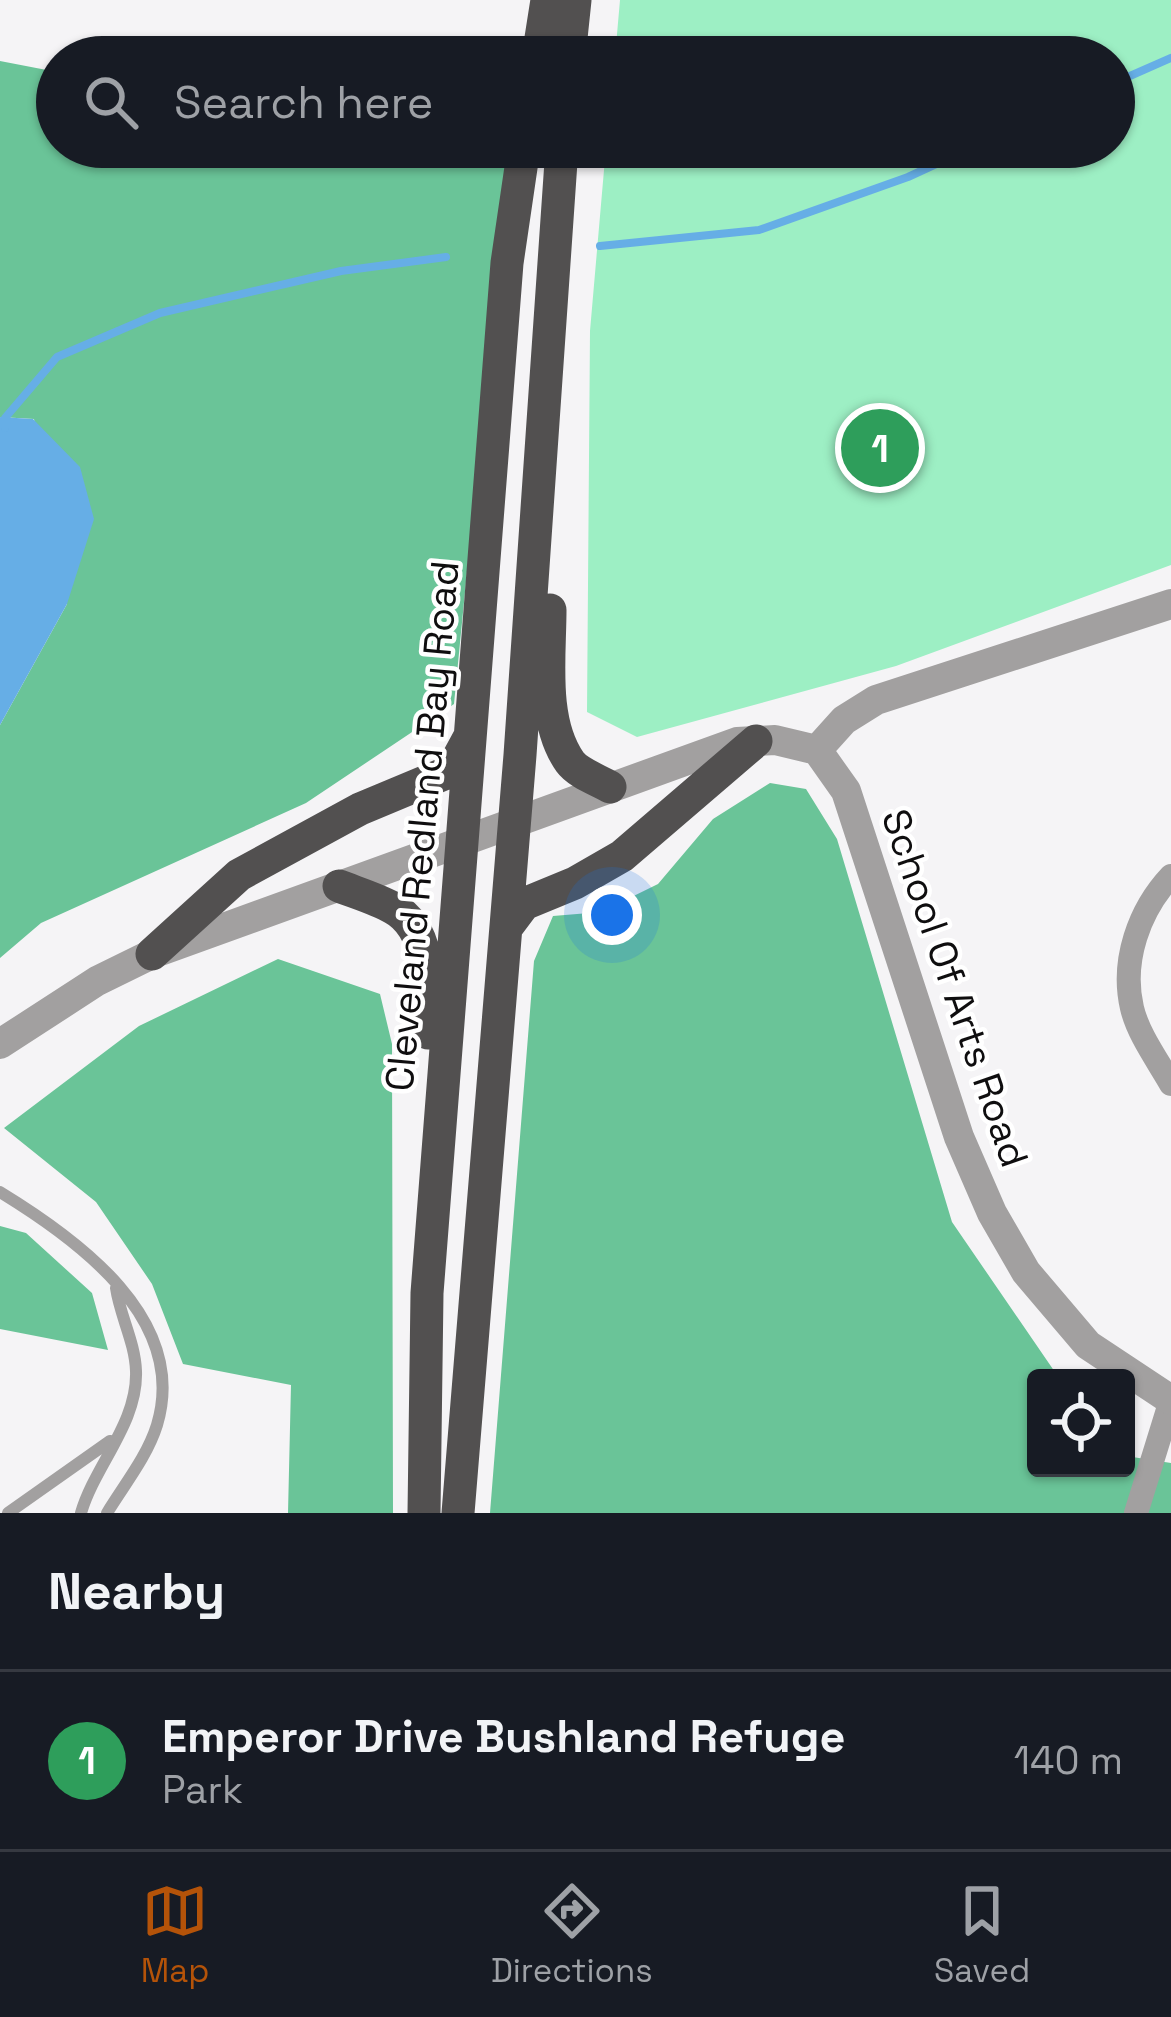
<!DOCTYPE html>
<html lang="en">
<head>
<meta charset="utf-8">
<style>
	:root { --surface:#171b24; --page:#20242c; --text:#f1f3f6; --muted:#9ea1a6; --line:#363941; --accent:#b45309 }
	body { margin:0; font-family:"Space Grotesk",sans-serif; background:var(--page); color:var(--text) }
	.controls { position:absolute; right:36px; bottom:36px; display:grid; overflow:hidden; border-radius:12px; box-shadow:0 3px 9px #0004 }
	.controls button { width:108px; height:108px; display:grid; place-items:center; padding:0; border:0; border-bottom:3px solid var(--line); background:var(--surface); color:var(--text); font:60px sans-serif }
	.you { position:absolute; left:612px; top:915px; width:42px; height:42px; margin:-30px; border:9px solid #fff; border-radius:50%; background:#1a73e8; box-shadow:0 0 0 18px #1a73e833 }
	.badge { display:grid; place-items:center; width:78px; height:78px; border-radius:50%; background:var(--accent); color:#fff; font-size:39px; font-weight:700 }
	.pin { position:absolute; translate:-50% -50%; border:6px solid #fff; box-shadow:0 3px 12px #0006 }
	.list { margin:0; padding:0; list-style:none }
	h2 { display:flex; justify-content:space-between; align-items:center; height:156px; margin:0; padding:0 48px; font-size:51px }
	h2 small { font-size:39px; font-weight:400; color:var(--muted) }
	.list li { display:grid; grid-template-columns:78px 1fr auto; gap:36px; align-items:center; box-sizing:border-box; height:180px; padding:0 48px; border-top:3px solid var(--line) }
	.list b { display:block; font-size:45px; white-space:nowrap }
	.list p { margin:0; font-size:39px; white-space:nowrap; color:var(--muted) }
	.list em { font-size:39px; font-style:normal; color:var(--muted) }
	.icon { flex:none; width:66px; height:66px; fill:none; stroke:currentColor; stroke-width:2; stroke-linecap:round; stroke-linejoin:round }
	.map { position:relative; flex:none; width:1171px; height:1513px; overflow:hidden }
	.search { position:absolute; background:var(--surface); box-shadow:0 3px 9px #0004; left:36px; right:36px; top:36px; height:132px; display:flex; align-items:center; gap:30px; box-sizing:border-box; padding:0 42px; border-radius:66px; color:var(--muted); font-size:45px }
	.sheet { height:336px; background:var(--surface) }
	nav { display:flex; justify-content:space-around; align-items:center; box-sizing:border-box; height:168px; border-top:3px solid var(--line); background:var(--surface); font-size:33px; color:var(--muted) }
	nav a { display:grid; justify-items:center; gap:6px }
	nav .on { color:var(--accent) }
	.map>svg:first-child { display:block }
	.green { fill:#9defc4 }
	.forest { fill:#6ac498 }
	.water { fill:#66aee6 }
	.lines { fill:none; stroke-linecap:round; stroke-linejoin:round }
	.stream { stroke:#66aee6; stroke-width:8 }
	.service { stroke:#a2a0a0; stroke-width:12 }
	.minor { stroke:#a2a0a0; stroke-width:24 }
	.tertiary { stroke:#a2a0a0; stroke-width:30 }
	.trunk { stroke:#525050; stroke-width:33 }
	.labels { text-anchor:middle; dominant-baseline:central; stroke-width:9; stroke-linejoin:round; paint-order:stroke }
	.street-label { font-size:39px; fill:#0f0e0f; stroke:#fff }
</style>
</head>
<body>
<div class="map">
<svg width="1171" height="1513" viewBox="0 0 1171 1513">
	<rect width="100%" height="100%" fill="#f5f4f6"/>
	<path class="green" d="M620,0H1171V565L896,666L637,737L587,712L590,331L606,147H1114V57H615Z"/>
	<path class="forest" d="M0,61L57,72V147H472L508,154L454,704L306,803L41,923L0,958V725L67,604L34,419L0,417Z
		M770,783L806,789L837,839L952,1222L1059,1378H1036V1468H1126V1456L1171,1463V1513H490L534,961L553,916L601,912L658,884L713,819Z
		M278,959L380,994L392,1044L393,1513H288L291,1385L183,1364L152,1284L96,1202L4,1128L139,1026Z
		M0,1226L26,1233L92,1293L108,1350L0,1329Z"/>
	<path class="water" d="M0,417L33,419L80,467L94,519L67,604L0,725Z"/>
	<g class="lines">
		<path class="stream" d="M1114,83L1171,58
			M600,246L759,230L908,177L973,147
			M5,428V418L57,357L160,313L341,271L446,257"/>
		<path class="service" d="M0,1192C77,1239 189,1319 157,1425C147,1457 124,1485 107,1513
			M8,1513L110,1441
			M81,1513C95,1465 138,1423 136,1371C135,1342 120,1316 116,1288"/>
		<path class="minor" d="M1171,876C1139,910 1121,961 1132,1008C1138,1034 1158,1061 1171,1084
			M1136,1513L1171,1400"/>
		<path class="tertiary" d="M817,750L846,791L959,1137L992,1213L1026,1272L1088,1345L1171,1400
			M817,750L844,720L876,700L1171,604
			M0,1044L97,981L152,954L737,742L775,740L817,750"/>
		<path class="trunk" d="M538,57L547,0
			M569,57L575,0
			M550,610C550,657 541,721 570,762C578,773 598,780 610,787
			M339,886C357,893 377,899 393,908C434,930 428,994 428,1033
			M506,928L524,904L575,883L622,856L756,741
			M152,954L239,875L360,809L451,771L470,736
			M424,1513L427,1293L507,263L524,147
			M458,1513L520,755L562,147"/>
	</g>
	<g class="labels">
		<g class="street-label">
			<text transform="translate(422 826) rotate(-85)">Cleveland Redland Bay Road</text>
			<text transform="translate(955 988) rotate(71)">School Of Arts Road</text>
		</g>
	</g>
</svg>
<div class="controls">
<button><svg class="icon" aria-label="locate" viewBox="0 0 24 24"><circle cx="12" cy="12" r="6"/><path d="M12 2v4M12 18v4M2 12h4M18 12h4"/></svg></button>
</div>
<div class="you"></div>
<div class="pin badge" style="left:880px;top:448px;background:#2e9e5b">1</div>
<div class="search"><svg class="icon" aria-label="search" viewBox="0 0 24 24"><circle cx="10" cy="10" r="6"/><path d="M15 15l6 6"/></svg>Search here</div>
</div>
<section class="sheet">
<h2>Nearby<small></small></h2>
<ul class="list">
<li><span class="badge" style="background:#2e9e5b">1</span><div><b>Emperor Drive Bushland Refuge</b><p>Park</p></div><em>140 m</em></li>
</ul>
</section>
<nav>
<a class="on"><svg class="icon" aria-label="map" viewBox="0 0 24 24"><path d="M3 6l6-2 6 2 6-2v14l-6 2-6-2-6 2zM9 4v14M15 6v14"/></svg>Map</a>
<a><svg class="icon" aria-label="directions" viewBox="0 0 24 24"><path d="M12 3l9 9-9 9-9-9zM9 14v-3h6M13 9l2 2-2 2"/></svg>Directions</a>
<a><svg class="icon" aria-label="saved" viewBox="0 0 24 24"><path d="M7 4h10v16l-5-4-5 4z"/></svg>Saved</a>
</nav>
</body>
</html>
